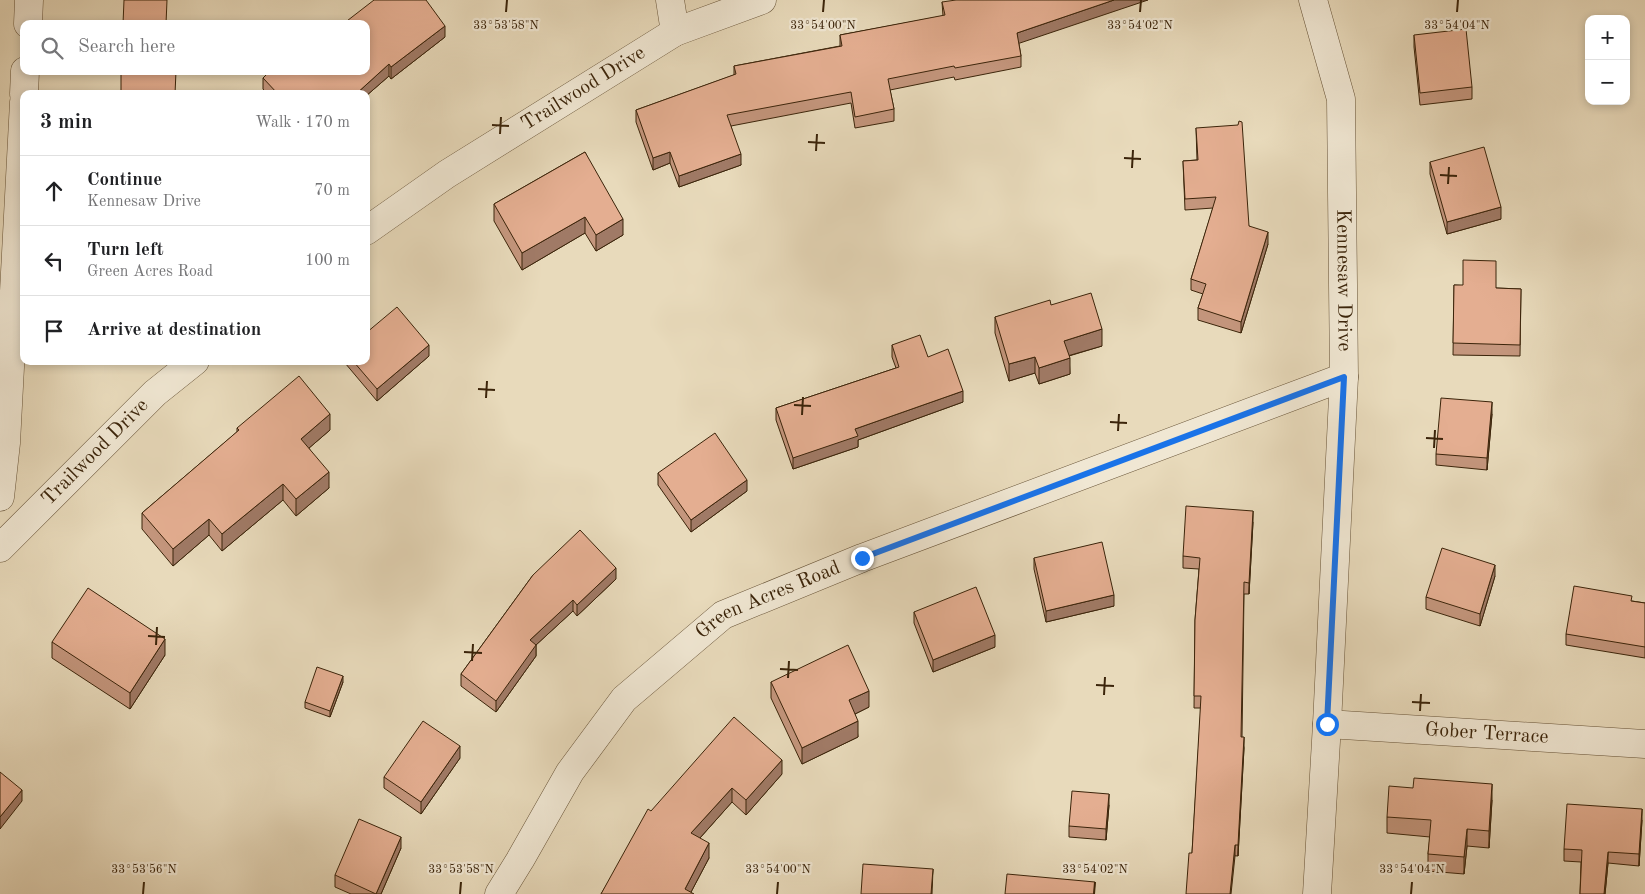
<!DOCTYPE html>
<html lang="en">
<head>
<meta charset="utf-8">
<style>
	:root { --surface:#fff; --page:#f2f2f2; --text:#202124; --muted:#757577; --line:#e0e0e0 }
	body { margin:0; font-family:"Old Standard TT",serif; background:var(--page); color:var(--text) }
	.controls { position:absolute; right:15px; top:15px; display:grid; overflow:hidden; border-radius:10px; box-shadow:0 2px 8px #0003 }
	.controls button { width:45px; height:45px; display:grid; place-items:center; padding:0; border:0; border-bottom:1px solid var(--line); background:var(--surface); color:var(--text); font:25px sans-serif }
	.stop { position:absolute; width:15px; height:15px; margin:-11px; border:4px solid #1a73e8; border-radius:50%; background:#fff }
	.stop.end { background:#1a73e8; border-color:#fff; box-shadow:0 1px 5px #0008 }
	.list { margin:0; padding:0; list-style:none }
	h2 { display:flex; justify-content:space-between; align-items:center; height:65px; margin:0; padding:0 20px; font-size:21px }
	h2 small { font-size:16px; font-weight:400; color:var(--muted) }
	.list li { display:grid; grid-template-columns:32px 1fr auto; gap:15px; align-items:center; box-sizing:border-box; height:70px; padding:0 20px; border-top:1px solid var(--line) }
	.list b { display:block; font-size:19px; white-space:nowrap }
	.list p { margin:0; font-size:16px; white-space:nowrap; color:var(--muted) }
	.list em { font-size:16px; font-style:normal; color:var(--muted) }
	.icon { flex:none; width:28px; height:28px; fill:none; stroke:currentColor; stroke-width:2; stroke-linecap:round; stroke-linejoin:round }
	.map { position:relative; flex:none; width:1645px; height:894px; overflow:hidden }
	.search { position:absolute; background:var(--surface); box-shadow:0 2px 8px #0003; left:20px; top:20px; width:350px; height:55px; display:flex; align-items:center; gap:12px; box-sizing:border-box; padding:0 18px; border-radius:10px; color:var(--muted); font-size:19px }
	.panel { position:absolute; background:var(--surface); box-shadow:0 2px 8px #0003; left:20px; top:90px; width:350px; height:275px; border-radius:10px }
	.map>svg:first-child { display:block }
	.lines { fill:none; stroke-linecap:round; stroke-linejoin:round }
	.minor-casing { stroke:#665236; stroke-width:29 }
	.minor { stroke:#f0e7d3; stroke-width:28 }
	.wall { fill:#c4967d; stroke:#3b240a }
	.shaded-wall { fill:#a07a66; stroke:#3b240a }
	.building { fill:#e4ae91; stroke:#3b240a }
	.route { stroke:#1a73e8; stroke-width:6 }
	.ticks { fill:none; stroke:#3b240a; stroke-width:2 }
	.labels { text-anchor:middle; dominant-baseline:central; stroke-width:4.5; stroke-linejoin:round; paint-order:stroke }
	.street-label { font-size:20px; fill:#3b240a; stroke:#f0e7d3 }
	.ticks-label { font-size:12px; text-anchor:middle; fill:#3b240a; stroke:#f0e7d3; stroke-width:4.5; stroke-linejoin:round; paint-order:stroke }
</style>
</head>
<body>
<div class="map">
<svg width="1645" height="894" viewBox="0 0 1645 894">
	<rect width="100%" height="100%" fill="#e8dabb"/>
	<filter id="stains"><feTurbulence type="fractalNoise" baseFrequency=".004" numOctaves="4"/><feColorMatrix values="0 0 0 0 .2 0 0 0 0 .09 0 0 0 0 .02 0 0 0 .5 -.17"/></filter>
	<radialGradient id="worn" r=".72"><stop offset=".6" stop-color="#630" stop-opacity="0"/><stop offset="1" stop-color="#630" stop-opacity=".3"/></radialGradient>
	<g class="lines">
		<defs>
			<g id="minor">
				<path d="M670,0L675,32"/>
				<path id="s1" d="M1313,0L1341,99L1344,377L1327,724L1317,894"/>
				<path d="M28,24L29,0"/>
				<path d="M24,94L25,71"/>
				<path id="s2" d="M366,231L447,174L675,32L762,0"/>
				<path d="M0,497L6,443L24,102"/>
				<path id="s3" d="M0,548L155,393L195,361"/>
				<path id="s4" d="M1327,724L1645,744"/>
				<path id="s5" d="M499,894L520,860L570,772L624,699L723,615L862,558L1344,377"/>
			</g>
		</defs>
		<use href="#minor" class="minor-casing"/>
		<use href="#minor" class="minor"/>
	</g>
	<path class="wall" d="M942,2L1019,44L1021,56V67L955,80L954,77L890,90L894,109V121L855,128L851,103L731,126L741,165L679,187L670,163L653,170L636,122V110L734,75V66L840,46V35L943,16Z
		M1414,35L1472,87V99L1420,105L1414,47Z
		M445,37L391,79L389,76L366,96V94H267L263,89V78Z
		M1196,128L1249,226L1268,244L1241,333L1198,320V308L1203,294L1191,290V279L1213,208L1185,210L1183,161L1197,160Z
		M585,152L623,235L596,251L585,233L522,270L494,221V204Z
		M1430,162L1501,219L1447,234L1430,174Z
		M1454,285L1496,288L1521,289L1520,356L1453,355Z
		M1051,305L1102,346L1069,356L1070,374L1039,384L1035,373L1009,381L995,333V317Z
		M892,345L928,357L963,402L858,440V447L793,469L776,420V408L896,368L892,357Z
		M429,356L377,401L345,363V361H366Z
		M1492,414L1487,470L1436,465V454Z
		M237,428L330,430L309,448L329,488L296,516L283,500L222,551L209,535L173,566L142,529V513L237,432Z
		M658,473L747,491L691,532L658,485Z
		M1253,522L1249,594H1244L1242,737L1244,748L1238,856L1192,853L1201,708H1194L1195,620L1199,569L1183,568V556Z
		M1034,558L1114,606L1046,622L1034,569Z
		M533,575L616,579L577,616L573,611L536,645V656L496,712L461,686V674Z
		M1495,576L1480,626L1426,609V597Z
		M1632,601L1645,603V658L1566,645V634Z
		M914,612L995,647L933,672L914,623Z
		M52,642L165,655L130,709L52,658Z
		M343,682L330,717L305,708V702Z
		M771,682L869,707L855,714L858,737L802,764L771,698Z
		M460,758L421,814L384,788V777Z
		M782,774L746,815L732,802L700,838L709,858L691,892L601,894L651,811Z
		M1492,800L1489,848L1467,846L1464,874L1428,871V854L1430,837L1387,833V817Z
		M1109,805L1106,840L1069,837V826Z
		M1642,820L1639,866L1608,863L1605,894H1580L1581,862L1564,861V849Z
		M401,848L381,894H351L335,887V875Z"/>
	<path class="shaded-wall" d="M1114,0H1148L1017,44V33Z
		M445,26V37L391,79V67Z
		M389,64V76L366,96V94H356Z
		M670,152V163L653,170V158Z
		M741,154V165L679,187V176Z
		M1501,207V219L1447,234V222Z
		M585,217V233L522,270V253Z
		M623,219V235L596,251V235Z
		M1268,232V244L1241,333V322Z
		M1102,329V346L1064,357V341Z
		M429,345V356L377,401V389Z
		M1035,357V373L1009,381V364Z
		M1070,358V374L1039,384V368Z
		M963,391V402L858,440V447L793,469V458L855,429Z
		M1492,402V414L1487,470V458Z
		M330,414V430L301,455V439Z
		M329,472V488L296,516V499Z
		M747,480V491L691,532V520Z
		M283,484V500L222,551V534Z
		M1253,511V522L1249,594V583Z
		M209,519V535L173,566V549Z
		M1495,565V576L1480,626V614Z
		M616,568V579L577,616V605Z
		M1114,595V606L1046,622V611Z
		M573,600V611L536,645V656L496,712V701L530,640Z
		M995,635V647L933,672V660Z
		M165,639V655L130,709V693Z
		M343,676V682L330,717V711Z
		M869,691V707L849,717V700Z
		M858,721V737L802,764V748Z
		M1244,737V748L1238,856V845Z
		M460,746V758L421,814V802Z
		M782,760V774L746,815V800Z
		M1492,784V800L1489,848V831Z
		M732,788V802L691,848V833Z
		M22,790V801L0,829V817Z
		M1109,794V805L1106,840V829Z
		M1642,809V820L1639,866V854Z
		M1467,829V846L1464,874V857Z
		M401,837V848L381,894H376Z
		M709,843V858L690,894L685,889Z
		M1235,845V856L1231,894H1230Z
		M1608,852V863L1605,894H1604Z
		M933,869L932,894H931Z"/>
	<path class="building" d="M124,0H167L166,24H123Z
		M374,0H426L445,26L391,67L389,64L356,94H278L263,78L270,71H366V24H343Z
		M956,0H1114L1017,33L1021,56L955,68L954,66L888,79L894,109L855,117L851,92L727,115L741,154L679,176L670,152L653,158L636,110L736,74L734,66L842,46L840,35L945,15L942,2Z
		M1466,29L1472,87L1420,93L1414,35Z
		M121,71H176L175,94H121Z
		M1239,121L1242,122L1249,226L1268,232L1241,322L1198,308L1206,284L1191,279L1216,197L1185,199L1183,161L1198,160L1196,128L1238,125Z
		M1484,147L1501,207L1447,222L1430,162Z
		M585,152L623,219L596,235L585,217L522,253L494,204Z
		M1463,260L1496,261V288L1521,289L1520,345L1453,343L1454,285H1463Z
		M1091,293L1102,329L1064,341L1070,358L1039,368L1035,357L1009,364L995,317L1050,300L1051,305Z
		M397,307L429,345L377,389L353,361H366V333Z
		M920,335L928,357L948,349L963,391L855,429L858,436L793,458L776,408L899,367L892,345Z
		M299,376L330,414L301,439L329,472L296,499L283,484L222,534L209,519L173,549L142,513L239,430L237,428Z
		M1441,398L1492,402L1487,458L1436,454Z
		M715,433L747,480L691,520L658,473Z
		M1186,506L1253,511L1249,583L1244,582L1241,737H1244L1238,845H1235L1230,894H1186L1189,853H1192L1201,696H1194L1195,620L1200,558L1183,556Z
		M580,530L616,568L577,605L573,600L530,640L536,645L496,701L461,674L533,575Z
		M1102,542L1114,595L1046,611L1034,558Z
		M1442,548L1495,565L1480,614L1426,597Z
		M1574,586L1632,596L1631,601L1645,603V647L1566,634Z
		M976,587L995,635L933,660L914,612Z
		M88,588L165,639L130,693L52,642Z
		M848,645L869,691L849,700L858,721L802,748L771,682Z
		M317,667L343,676L330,711L305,702Z
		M734,717L782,760L746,800L732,788L691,833L709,843L685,889L694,894H601L648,809L651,811Z
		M423,721L460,746L421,802L384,777Z
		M0,772L22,790L0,817Z
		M1414,778L1492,784L1489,831L1467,829L1464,857L1428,854L1431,820L1387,817L1389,786L1413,788Z
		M1072,791L1109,794L1106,829L1069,826Z
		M1567,804L1642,809L1639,854L1608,852L1604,894H1580L1582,850L1564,849Z
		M359,819L401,837L376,894L335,875Z
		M863,864L933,869L931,894H861Z
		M1007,874L1095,882L1094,894H1005Z"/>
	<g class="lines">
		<path class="route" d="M862,558L1344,377L1327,724"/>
	</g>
	<path class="ticks" d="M506,12L507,0M823,12L824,0M1140,12L1141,0M1457,12L1458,0M492,125L509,126M500,134L501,117M808,142L825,143M816,151L817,134M1124,158L1141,159M1132,168L1133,150M1440,175L1457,176M1448,184L1449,167M478,389L495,390M486,398L487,381M794,405L811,406M802,415L803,397M1110,422L1127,423M1118,431L1119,414M1426,438L1443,439M1434,448L1435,430M148,636L165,637M156,645L157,627M464,652L482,653M472,661L473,644M780,669L798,670M788,678L789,661M1096,685L1114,686M1104,695L1105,677M1412,702L1430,703M1420,711L1421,694M143,894L144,882M460,894L461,882M777,894L778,882M1094,894L1095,882M1411,894L1412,882"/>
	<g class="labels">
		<g class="street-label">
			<text stroke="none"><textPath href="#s2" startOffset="260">Trailwood Drive</textPath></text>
			<text stroke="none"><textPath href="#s1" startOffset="284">Kennesaw Drive</textPath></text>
			<text stroke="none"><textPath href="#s3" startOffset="135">Trailwood Drive</textPath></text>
			<text stroke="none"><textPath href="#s5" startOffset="409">Green Acres Road</textPath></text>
			<text stroke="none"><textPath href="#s4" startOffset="160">Gober Terrace</textPath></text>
		</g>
	</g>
	<g class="ticks-label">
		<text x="506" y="29">33°53'58"N</text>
		<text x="823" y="29">33°54'00"N</text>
		<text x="1140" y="29">33°54'02"N</text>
		<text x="1457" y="29">33°54'04"N</text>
		<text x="144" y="873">33°53'56"N</text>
		<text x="461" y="873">33°53'58"N</text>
		<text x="778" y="873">33°54'00"N</text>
		<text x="1095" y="873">33°54'02"N</text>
		<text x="1412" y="873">33°54'04"N</text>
	</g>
	<rect width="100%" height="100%" filter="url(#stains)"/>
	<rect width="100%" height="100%" fill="url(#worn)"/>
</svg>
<div class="controls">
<button>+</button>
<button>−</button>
</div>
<div class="stop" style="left:1327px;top:724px"></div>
<div class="stop end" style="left:862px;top:558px"></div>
<div class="search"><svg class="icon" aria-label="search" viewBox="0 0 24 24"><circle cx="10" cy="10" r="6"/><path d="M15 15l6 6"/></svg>Search here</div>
<section class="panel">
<h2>3 min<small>Walk · 170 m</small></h2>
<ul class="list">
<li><svg class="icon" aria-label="ahead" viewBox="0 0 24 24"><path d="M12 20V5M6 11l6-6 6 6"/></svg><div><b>Continue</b><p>Kennesaw Drive</p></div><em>70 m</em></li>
<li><svg class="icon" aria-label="left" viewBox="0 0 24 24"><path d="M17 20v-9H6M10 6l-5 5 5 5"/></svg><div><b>Turn left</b><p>Green Acres Road</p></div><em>100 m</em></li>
<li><svg class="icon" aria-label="arrive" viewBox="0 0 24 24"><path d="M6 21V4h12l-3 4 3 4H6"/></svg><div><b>Arrive at destination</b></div></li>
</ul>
</section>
</div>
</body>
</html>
